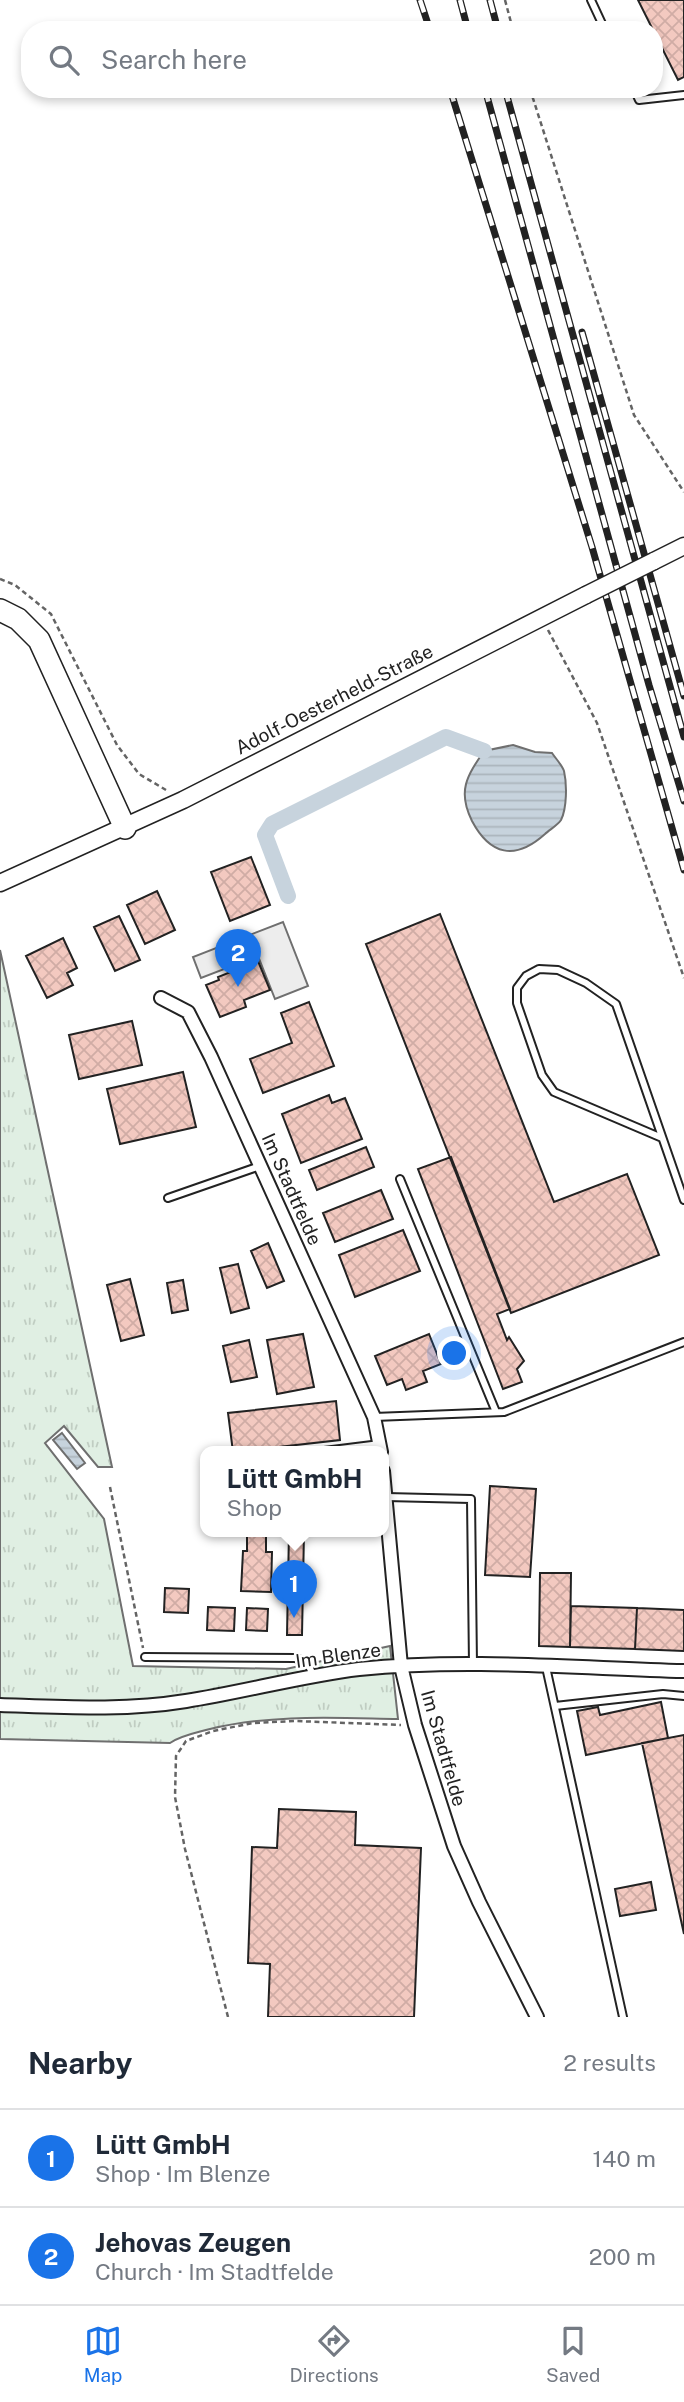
<!DOCTYPE html>
<html lang="en">
<head>
<meta charset="utf-8">
<style>
	:root { --surface:#fff; --page:#f6f6f7; --text:#1f2937; --muted:#747a83; --line:#e0e1e3; --accent:#1a73e8 }
	body { margin:0; font-family:"Public Sans",sans-serif; background:var(--page); color:var(--text) }
	.you { position:absolute; left:455px; top:1354px; width:24px; height:24px; margin:-18px; border:5px solid #fff; border-radius:50%; background:#1a73e8; box-shadow:0 0 0 10px #1a73e833 }
	.badge { display:grid; place-items:center; width:46px; height:46px; border-radius:50%; background:var(--accent); color:#fff; font-size:23px; font-weight:700 }
	.pin { position:absolute; translate:-50% -58px; filter:drop-shadow(0 2px 4px #0008) }
	.pin::after { content:''; position:absolute; top:37px; width:24px; height:21px; background:inherit; clip-path:polygon(0 0,100% 0,50% 100%) }
	.popup { position:absolute; left:200px; top:1446px; width:189px; height:91px; box-sizing:border-box; display:grid; place-content:center; border-radius:14px; background:var(--surface); filter:drop-shadow(0 2px 5px #0005); font-size:23px; white-space:nowrap; color:var(--muted) }
	.popup b { font-size:26px; color:var(--text) }
	.popup::after { content:''; position:absolute; left:50%; top:100%; margin-left:-14px; border:14px solid transparent; border-top-color:var(--surface) }
	.list { margin:0; padding:0; list-style:none }
	h2 { display:flex; justify-content:space-between; align-items:center; height:91px; margin:0; padding:0 28px; font-size:30px }
	h2 small { font-size:23px; font-weight:400; color:var(--muted) }
	.list li { display:grid; grid-template-columns:46px 1fr auto; gap:21px; align-items:center; box-sizing:border-box; height:98px; padding:0 28px; border-top:2px solid var(--line) }
	.list b { display:block; font-size:26px; white-space:nowrap }
	.list p { margin:0; font-size:23px; white-space:nowrap; color:var(--muted) }
	.list em { font-size:23px; font-style:normal; color:var(--muted) }
	.icon { flex:none; width:38px; height:38px; fill:none; stroke:currentColor; stroke-width:2; stroke-linecap:round; stroke-linejoin:round }
	.map { position:relative; flex:none; width:684px; height:2017px; overflow:hidden }
	.search { position:absolute; background:var(--surface); box-shadow:0 4px 10px #0003; left:21px; right:21px; top:21px; height:77px; display:flex; align-items:center; gap:18px; box-sizing:border-box; padding:0 24px; border-radius:28px; color:var(--muted); font-size:26px }
	.sheet { height:287px; background:var(--surface) }
	nav { display:flex; justify-content:space-around; align-items:center; box-sizing:border-box; height:98px; border-top:2px solid var(--line); background:var(--surface); font-size:19px; color:var(--muted) }
	nav a { display:grid; justify-items:center; gap:4px }
	nav .on { color:var(--accent) }
	.map>svg:first-child { display:block }
	.grass { fill:url(#grass-tufts); stroke:#6f6f6f; stroke-width:2 }
	.parking { fill:#ededed; stroke:#6f6f6f; stroke-width:2 }
	.water { fill:url(#water-rules); stroke:#6f6f6f; stroke-width:2 }
	.lines { fill:none; stroke-linecap:round; stroke-linejoin:round }
	.canal { stroke:#c7d3dd; stroke-width:16 }
	.building { fill:url(#building-cross-hatch); stroke:#222; stroke-width:2 }
	.service-casing { stroke:#222; stroke-width:10 }
	.minor-casing { stroke:#222; stroke-width:16 }
	.tertiary-casing { stroke:#222; stroke-width:19 }
	.primary-casing { stroke:#222; stroke-width:24 }
	.path { stroke:#646464; stroke-width:2.5; stroke-dasharray:5 3.5; stroke-linecap:butt }
	.service { stroke:#fff; stroke-width:6 }
	.minor { stroke:#fff; stroke-width:12 }
	.tertiary { stroke:#fff; stroke-width:16 }
	.primary { stroke:#fff; stroke-width:21 }
	.rail-casing { stroke:#222; stroke-width:7 }
	.rail { stroke:#fff; stroke-width:4.5; stroke-dasharray:13; stroke-linecap:butt }
	.tertiary-bridge-casing { stroke:#222; stroke-width:19; stroke-linecap:butt }
	.tertiary-bridge { stroke:#fff; stroke-width:16 }
	.labels { text-anchor:middle; dominant-baseline:central; stroke-width:5; stroke-linejoin:round; paint-order:stroke }
	.street-label { font-size:19px; fill:#222; stroke:#fff }
</style>
</head>
<body>
<div class="map">
<svg width="684" height="2017" viewBox="0 0 684 2017">
	<defs>
		<pattern id="grass-tufts" width="24" height="20" patternUnits="userSpaceOnUse" patternTransform="scale(1.75)"><rect width="24" height="20" fill="#e0efe3"/><path d="M3 7l-1-3M5 7V3M7 7l1-3M15 17l-1-3M17 17v-4M19 17l1-3" fill="none" stroke="#c0cdc2"/></pattern>
		<pattern id="water-rules" width="6" height="5" patternUnits="userSpaceOnUse" patternTransform="scale(1.75)"><rect width="6" height="5" fill="#c7d3dd"/><path d="M0 2.5h6" fill="none" stroke="#abb5bd"/></pattern>
		<pattern id="building-cross-hatch" width="8" height="8" patternUnits="userSpaceOnUse" patternTransform="scale(1.75)"><rect width="8" height="8" fill="#f3c9c0"/><path d="M0 0l8 8M0 8l8-8" fill="none" stroke="#d0aca5"/></pattern>
	</defs>
	<rect width="100%" height="100%" fill="#fff"/>
	<path class="grass" d="M0,950L112,1467H98L64,1426L45,1443L104,1519L133,1666L286,1669L390,1646L398,1719C335,1718 272,1714 210,1729C196,1733 182,1735 170,1743L0,1739Z"/>
	<path class="parking" d="M283,922L308,986L275,999L258,956L201,978L193,957Z"/>
	<path class="water" d="M513,745L535,752L552,753C556,759 562,765 564,771C567,784 567,808 561,820C558,825 549,830 545,834C515,861 490,855 472,821C457,791 467,776 484,751Z
		M62,1433L85,1463L77,1469L53,1440Z"/>
	<g class="lines">
		<path class="canal" d="M288,896L265,835L272,824L446,737L484,751"/>
	</g>
	<path class="building" d="M638,0H684V77L678,80Z
		M251,857L270,905L230,921L211,872Z
		M157,891L175,930L145,944L127,905Z
		M440,914L554,1202L627,1174L659,1255L511,1313L366,944Z
		M119,916L140,960L115,971L94,927Z
		M63,938L77,968L67,973L73,985L47,998L26,956Z
		M258,961L270,990L244,1000L246,1007L220,1017L206,985L219,980L218,977Z
		M309,1002L334,1066L263,1093L250,1059L292,1043L281,1013Z
		M132,1021L142,1065L79,1079L69,1035Z
		M183,1072L196,1127L120,1144L107,1089Z
		M329,1095L332,1103L345,1098L362,1139L301,1163L282,1114Z
		M366,1147L374,1167L317,1190L309,1170Z
		M451,1157L510,1309L497,1314L507,1340L509,1337L524,1361L517,1369L522,1382L503,1389L418,1169Z
		M381,1190L393,1219L335,1242L323,1213Z
		M403,1230L420,1271L355,1297L339,1255Z
		M268,1243L284,1281L267,1288L251,1251Z
		M238,1264L249,1308L231,1313L220,1268Z
		M130,1279L144,1335L121,1341L107,1285Z
		M183,1280L188,1310L172,1313L167,1283Z
		M303,1334L314,1387L277,1394L267,1340Z
		M429,1334L441,1364L423,1371L427,1382L406,1390L402,1379L387,1385L375,1356Z
		M249,1340L257,1377L231,1382L223,1346Z
		M336,1401L340,1440L233,1452L228,1413Z
		M490,1486L536,1489L530,1577L485,1575Z
		M247,1532H266V1552H272L271,1592L241,1591L243,1551H247Z
		M289,1532H304L302,1635H287Z
		M540,1573H571L570,1647L539,1646Z
		M165,1588L189,1589L188,1613L164,1612Z
		M571,1606L637,1608L635,1649L570,1647Z
		M208,1607L235,1608L234,1631L207,1630Z
		M247,1608L268,1609L267,1631L246,1630Z
		M637,1608L684,1610V1651L635,1649Z
		M661,1702L668,1738L586,1755L577,1711L598,1707L600,1715Z
		M684,1735V1934L642,1743Z
		M279,1809L356,1812L355,1845L421,1848L414,2017H268L270,1964L248,1963L252,1847L277,1848Z
		M651,1882L656,1910L620,1916L615,1889Z"/>
	<g class="lines">
		<defs>
			<path id="service" d="M591,0L605,30
				M634,89L639,100L684,95
				M662,1138L554,1092L542,1075L517,1003V988L526,976L539,969L558,970L586,983L616,1004L684,1200
				M400,1179L496,1412
				M168,1198L260,1166
				M374,1417L504,1412L684,1342
				M316,1452L380,1444
				M386,1497L471,1499L473,1664
				M145,1657L295,1658L307,1662L314,1677
				M546,1667L623,2017
				M555,1706L663,1694L684,1696"/>
			<path id="minor" d="M161,998L188,1012L211,1057L374,1417L381,1452
				M383,1471L401,1666L415,1725L454,1846L479,1902L537,2017
				M0,1705C62,1707 125,1711 186,1701C244,1692 301,1676 359,1669C467,1658 576,1668 684,1671"/>
			<path id="tertiary" d="M654,561L684,546
				M0,883L183,800L586,595"/>
			<path id="primary" d="M0,610L18,619L39,640L125,828"/>
		</defs>
		<use href="#service" class="service-casing"/>
		<use href="#minor" class="minor-casing"/>
		<use href="#tertiary" class="tertiary-casing"/>
		<use href="#primary" class="primary-casing"/>
		<path class="path" d="M505,0L513,30
			M530,89L634,415L684,492
			M0,579L15,585L51,614L117,745L139,774L166,790
			M548,630L597,723L684,978
			M110,1487L143,1648
			M228,2017L185,1849L175,1797L176,1756L186,1741L213,1731L253,1723L295,1721L401,1725"/>
		<use href="#service" class="service"/>
		<use href="#minor" class="minor"/>
		<use href="#tertiary" class="tertiary"/>
		<use href="#primary" class="primary"/>
		<defs>
			<path id="rail" d="M420,0L430,30
				M460,0L468,30
				M490,0L498,30
				M450,89L592,547L684,870
				M485,89L649,685L684,801
				M505,89L684,737
				M582,332L684,696"/>
		</defs>
		<use href="#rail" class="rail-casing"/>
		<use href="#rail" class="rail"/>
		<defs>
			<path id="tertiary-bridge" d="M586,595L654,561"/>
		</defs>
		<use href="#tertiary-bridge" class="tertiary-bridge-casing"/>
		<use href="#tertiary-bridge" class="tertiary-bridge"/>
	</g>
	<g class="labels">
		<g class="street-label">
			<text transform="translate(334 699) rotate(-27)">Adolf-Oesterheld-Straße</text>
			<text transform="translate(292 1189) rotate(66)">Im Stadtfelde</text>
			<text transform="translate(338 1655) rotate(-8)">Im Blenze</text>
			<text transform="translate(444 1748) rotate(74)">Im Stadtfelde</text>
		</g>
	</g>
</svg>
<div class="you"></div>
<div class="pin badge" style="left:294px;top:1618px">1</div>
<div class="popup"><b>Lütt GmbH</b>Shop</div>
<div class="pin badge" style="left:238px;top:987px">2</div>
<div class="search"><svg class="icon" aria-label="search" viewBox="0 0 24 24"><circle cx="10" cy="10" r="6"/><path d="M15 15l6 6"/></svg>Search here</div>
</div>
<section class="sheet">
<h2>Nearby<small>2 results</small></h2>
<ul class="list">
<li><span class="badge">1</span><div><b>Lütt GmbH</b><p>Shop · Im Blenze</p></div><em>140 m</em></li>
<li><span class="badge">2</span><div><b>Jehovas Zeugen</b><p>Church · Im Stadtfelde</p></div><em>200 m</em></li>
</ul>
</section>
<nav>
<a class="on"><svg class="icon" aria-label="map" viewBox="0 0 24 24"><path d="M3 6l6-2 6 2 6-2v14l-6 2-6-2-6 2zM9 4v14M15 6v14"/></svg>Map</a>
<a><svg class="icon" aria-label="directions" viewBox="0 0 24 24"><path d="M12 3l9 9-9 9-9-9zM9 14v-3h6M13 9l2 2-2 2"/></svg>Directions</a>
<a><svg class="icon" aria-label="saved" viewBox="0 0 24 24"><path d="M7 4h10v16l-5-4-5 4z"/></svg>Saved</a>
</nav>
</body>
</html>
